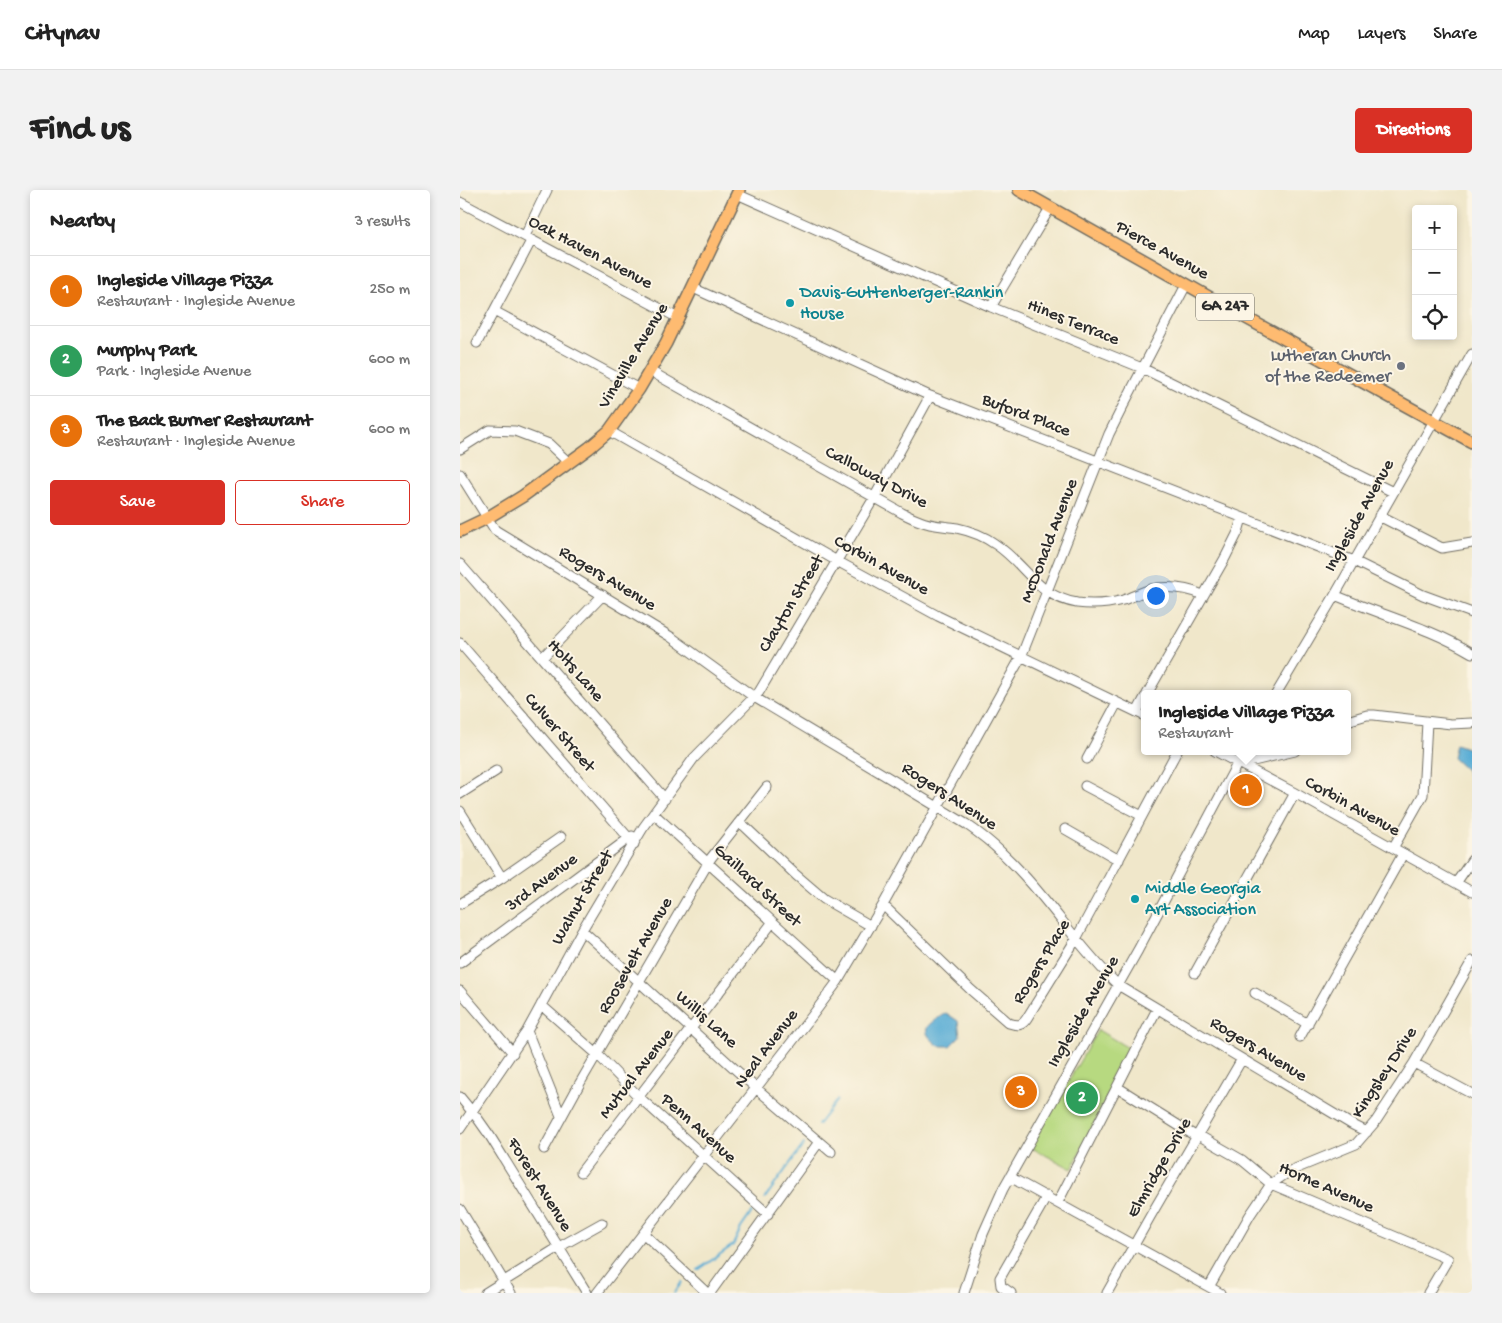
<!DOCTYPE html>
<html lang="en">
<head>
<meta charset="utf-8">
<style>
	:root { --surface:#fff; --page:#f2f2f2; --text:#222; --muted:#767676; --line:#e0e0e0; --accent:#d93025 }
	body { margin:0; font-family:"Gochi Hand",sans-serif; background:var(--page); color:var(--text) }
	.controls { position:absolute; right:15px; top:15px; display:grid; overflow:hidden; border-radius:5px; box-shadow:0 2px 8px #0003 }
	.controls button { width:45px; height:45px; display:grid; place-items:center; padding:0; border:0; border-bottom:1px solid var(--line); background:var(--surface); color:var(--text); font:25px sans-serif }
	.you { position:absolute; left:695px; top:405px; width:18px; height:18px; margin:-12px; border:4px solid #fff; border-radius:50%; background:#1a73e8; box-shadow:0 0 0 8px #1a73e833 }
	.badge { display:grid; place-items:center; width:32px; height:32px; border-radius:50%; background:var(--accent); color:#fff; font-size:16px; font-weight:700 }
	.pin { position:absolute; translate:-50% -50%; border:2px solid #fff; box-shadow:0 1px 5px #0006 }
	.popup { position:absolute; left:681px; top:500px; width:210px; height:65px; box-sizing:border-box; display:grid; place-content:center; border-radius:5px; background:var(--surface); filter:drop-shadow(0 1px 4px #0005); font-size:16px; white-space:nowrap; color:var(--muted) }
	.popup b { font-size:19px; color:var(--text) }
	.popup::after { content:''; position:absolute; left:50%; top:100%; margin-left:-10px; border:10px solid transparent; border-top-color:var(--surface) }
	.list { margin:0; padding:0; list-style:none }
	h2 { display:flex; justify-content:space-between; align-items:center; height:65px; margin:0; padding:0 20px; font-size:21px }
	h2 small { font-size:16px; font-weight:400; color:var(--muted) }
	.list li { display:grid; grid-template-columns:32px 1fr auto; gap:15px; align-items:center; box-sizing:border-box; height:70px; padding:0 20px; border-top:1px solid var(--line) }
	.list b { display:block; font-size:19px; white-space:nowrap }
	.list p { margin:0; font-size:16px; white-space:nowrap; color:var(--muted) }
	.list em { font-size:16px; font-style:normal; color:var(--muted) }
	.actions { display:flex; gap:10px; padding:15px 20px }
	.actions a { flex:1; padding:11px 0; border:1px solid var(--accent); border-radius:5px; text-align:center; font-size:18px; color:var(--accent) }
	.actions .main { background:var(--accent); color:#fff }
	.icon { flex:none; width:28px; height:28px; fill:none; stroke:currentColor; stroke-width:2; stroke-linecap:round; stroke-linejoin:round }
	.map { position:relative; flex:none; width:1012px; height:1103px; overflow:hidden; border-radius:5px }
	header { display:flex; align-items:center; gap:30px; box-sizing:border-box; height:70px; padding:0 25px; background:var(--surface); border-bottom:1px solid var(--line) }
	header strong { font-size:24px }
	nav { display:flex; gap:28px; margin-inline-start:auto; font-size:18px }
	.intro { display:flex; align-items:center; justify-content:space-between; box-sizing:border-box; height:120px; padding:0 30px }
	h1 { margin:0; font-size:35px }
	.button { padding:12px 22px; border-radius:5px; background:var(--accent); color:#fff; font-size:18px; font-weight:700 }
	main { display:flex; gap:30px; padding:0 30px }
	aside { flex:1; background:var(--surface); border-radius:5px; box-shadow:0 2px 8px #0003 }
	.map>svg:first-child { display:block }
	.green { fill:#b7d980; stroke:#718256 }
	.water { fill:#5aadd5; stroke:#426c80 }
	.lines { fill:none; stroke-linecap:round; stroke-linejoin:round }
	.stream { stroke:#5aadd5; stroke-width:2 }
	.minor-casing { stroke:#706d63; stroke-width:11 }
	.major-casing { stroke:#706d63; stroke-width:14 }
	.minor { stroke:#fff; stroke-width:9 }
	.major { stroke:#febb71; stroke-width:11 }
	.culture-dot { fill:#0f9aa8; stroke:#fcf5e5; stroke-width:2 }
	.worship-dot { fill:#6b7280; stroke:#fcf5e5; stroke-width:2 }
	.labels { text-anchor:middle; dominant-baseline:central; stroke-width:4; stroke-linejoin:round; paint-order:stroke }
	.shield { fill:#fcf5e5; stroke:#6a6863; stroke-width:1 }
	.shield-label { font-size:16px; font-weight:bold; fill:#2b2b2b }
	.street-label { font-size:18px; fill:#2b2b2b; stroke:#fcf5e5 }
	.culture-label { font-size:18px; fill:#0d838f; stroke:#fcf5e5; text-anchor:start }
	.worship-label { font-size:18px; fill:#5b616d; stroke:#fcf5e5; text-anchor:end }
</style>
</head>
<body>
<header>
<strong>Citynav</strong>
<nav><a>Map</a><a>Layers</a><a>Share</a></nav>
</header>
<div class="intro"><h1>Find us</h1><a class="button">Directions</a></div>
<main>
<aside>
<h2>Nearby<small>3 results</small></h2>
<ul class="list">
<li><span class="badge" style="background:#e8710a">1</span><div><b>Ingleside Village Pizza</b><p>Restaurant · Ingleside Avenue</p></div><em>250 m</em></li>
<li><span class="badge" style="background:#2e9e5b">2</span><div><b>Murphy Park</b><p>Park · Ingleside Avenue</p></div><em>600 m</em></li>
<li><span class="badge" style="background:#e8710a">3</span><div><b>The Back Burner Restaurant</b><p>Restaurant · Ingleside Avenue</p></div><em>600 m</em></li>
</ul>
<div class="actions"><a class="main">Save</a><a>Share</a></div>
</aside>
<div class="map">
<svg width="1012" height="1103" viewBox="0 0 1012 1103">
	<rect width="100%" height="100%" fill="#fcf5e5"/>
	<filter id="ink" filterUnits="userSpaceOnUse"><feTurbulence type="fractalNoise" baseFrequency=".02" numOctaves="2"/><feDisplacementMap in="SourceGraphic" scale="10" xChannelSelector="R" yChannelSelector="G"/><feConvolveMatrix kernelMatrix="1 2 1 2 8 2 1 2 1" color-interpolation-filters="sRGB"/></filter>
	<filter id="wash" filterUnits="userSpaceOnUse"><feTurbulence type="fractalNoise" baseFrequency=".0096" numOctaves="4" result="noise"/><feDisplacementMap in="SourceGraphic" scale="20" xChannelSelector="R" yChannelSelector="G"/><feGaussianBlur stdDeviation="1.12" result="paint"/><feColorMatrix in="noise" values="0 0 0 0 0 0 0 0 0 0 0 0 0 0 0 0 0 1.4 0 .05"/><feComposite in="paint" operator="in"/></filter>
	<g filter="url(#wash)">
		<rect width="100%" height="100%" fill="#f0e7ca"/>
		<path class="green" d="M638,840L670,859L612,979L570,957Z"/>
		<path class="water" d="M996,554L1012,560V592L1006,580L993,568Z
			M486,823L498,831L500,846L490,856H479C457,839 467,835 486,823Z"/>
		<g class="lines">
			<path class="stream" d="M358,935L377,910
				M305,1008L344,954
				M238,1080L273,1055L281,1038L292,1022
				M214,1103L222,1092"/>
		</g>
	</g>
	<g filter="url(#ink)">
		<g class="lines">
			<defs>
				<path id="minor" d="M277,4L531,117L682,178L933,302
					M0,12L218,128
					M65,46L87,0
					M233,98L470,206L894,371L963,405L1012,423
					M531,117L590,18
					M34,121L179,199
					M17,153L71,51
					M190,181L442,323C448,326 454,329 460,331C471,336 485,336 497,338C511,341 524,346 535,354C566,374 576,406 617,413C632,415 648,414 663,410C672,407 681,402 691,399C709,396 727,398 743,405
					M149,241L377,371L478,426L685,526
					M0,259L30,240L55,241L89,254L109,273
					M0,284L35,340L211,447L294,507L506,634C519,643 531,652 542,663C585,703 616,755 658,795L891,934L907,942
					M919,326L982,358L1012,353
					M0,374L205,609
					M875,405C920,425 969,437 1012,463
					M0,453L174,654
					M82,468L143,405
					M687,504L765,368L778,342L782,328
					M816,504L875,405L1012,164
					M677,522L685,507
					M887,531L907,525H914L991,534L1012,533
					M755,561L833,602L1012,702
					M627,569L657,513
					M778,573H785L835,561
					M625,596L682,626
					M0,604L36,581
					M0,621L42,688
					M194,624L378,791
					M280,632L336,685L364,709L411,736
					M605,639L659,670
					M933,658L963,605L967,532
					M996,693L1012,670
					M0,714L42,688L101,647
					M423,715L511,800L549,833C558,836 562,836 567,828L616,749L717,561
					M122,740L297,899L371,962
					M0,773L172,646
					M735,783L835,603
					M0,801L53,863
					M795,803L848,834
					M81,815L138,865L179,907L308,1024
					M67,841L101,926
					M840,847L943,664
					M954,873L1012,904
					M657,897L737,947
					M0,907L18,929L30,946L127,1103
					M0,939L67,841L122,740L183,638L234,568L299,502L414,308L470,206
					M738,945L782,970L811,994L988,1069L968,1103
					M84,959L120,893L251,668L307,597
					M121,982L312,733
					M550,987L760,1103
					M598,1012L697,819
					M0,1019L51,1103
					M184,1044L247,1103
					M749,1097L790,1025L811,994L830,981L896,954L916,931L954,873L1012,771
					M25,1103L99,1057L142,1033
					M137,1103L352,826L378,791L423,715L561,467L649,244L663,216L726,95
					M250,1103L359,952
					M504,1103L523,1044L543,999L678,760L784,561
					M551,1103L541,1096L540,1088L587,1006
					M647,1103L691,1025L782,869"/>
				<path id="major" d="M559,0L779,124L1012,252
					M0,341L27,328L63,306L129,258L149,241L179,199L206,153L279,0"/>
			</defs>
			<use href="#minor" class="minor-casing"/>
			<use href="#major" class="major-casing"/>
			<use href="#minor" class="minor"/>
			<use href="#major" class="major"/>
		</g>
	</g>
	<g class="culture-dot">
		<circle cx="330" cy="113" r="5"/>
		<circle cx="675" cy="709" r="5"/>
	</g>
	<circle class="worship-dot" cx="941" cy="176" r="5"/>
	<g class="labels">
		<rect class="shield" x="736" y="103.5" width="58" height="27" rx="4"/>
		<g class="shield-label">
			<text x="765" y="117">GA 247</text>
		</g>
		<g class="street-label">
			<text transform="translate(702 61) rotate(29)">Pierce Avenue</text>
			<text transform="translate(130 63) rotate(28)">Oak Haven Avenue</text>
			<text transform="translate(613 133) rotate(22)">Hines Terrace</text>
			<text transform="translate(174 166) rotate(-59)">Vineville Avenue</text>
			<text transform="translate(566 226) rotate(21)">Buford Place</text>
			<text transform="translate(416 288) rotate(28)">Calloway Drive</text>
			<text transform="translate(900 326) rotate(-61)">Ingleside Avenue</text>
			<text transform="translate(590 351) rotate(-69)">McDonald Avenue</text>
			<text transform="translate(421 376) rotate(29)">Corbin Avenue</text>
			<text transform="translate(147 389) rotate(31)">Rogers Avenue</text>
			<text transform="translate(332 414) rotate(-59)">Clayton Street</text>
			<text transform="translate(115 481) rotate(49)">Holts Lane</text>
			<text transform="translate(99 543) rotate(49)">Culver Street</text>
			<text transform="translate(489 607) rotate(33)">Rogers Avenue</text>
			<text transform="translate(892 617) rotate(29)">Corbin Avenue</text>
			<text transform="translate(82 693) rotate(-37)">3rd Avenue</text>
			<text transform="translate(297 696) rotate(43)">Gaillard Street</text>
			<text transform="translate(123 708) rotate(-60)">Walnut Street</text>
			<text transform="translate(176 766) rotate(-60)">Roosevelt Avenue</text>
			<text transform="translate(582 772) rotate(-59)">Rogers Place</text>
			<text transform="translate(624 822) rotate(-60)">Ingleside Avenue</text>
			<text transform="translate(246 830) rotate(42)">Willis Lane</text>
			<text transform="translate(307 859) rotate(-53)">Neal Avenue</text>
			<text transform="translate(798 860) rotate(31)">Rogers Avenue</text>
			<text transform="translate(925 883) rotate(-57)">Kingsley Drive</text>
			<text transform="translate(177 884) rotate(-52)">Mutual Avenue</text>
			<text transform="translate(238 939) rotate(42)">Penn Avenue</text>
			<text transform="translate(700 978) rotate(-60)">Elmridge Drive</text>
			<text transform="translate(79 995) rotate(58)">Forest Avenue</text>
			<text transform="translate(866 998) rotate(24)">Horne Avenue</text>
		</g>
		<g class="culture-label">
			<text x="340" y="103">Davis-Guttenberger-Rankin<tspan x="340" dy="21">House</tspan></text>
			<text x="685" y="699">Middle Georgia<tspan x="685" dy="21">Art Association</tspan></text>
		</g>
		<g class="worship-label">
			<text x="931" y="166">Lutheran Church<tspan x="931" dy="21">of the Redeemer</tspan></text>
		</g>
	</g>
</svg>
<div class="controls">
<button>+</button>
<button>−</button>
<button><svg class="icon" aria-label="locate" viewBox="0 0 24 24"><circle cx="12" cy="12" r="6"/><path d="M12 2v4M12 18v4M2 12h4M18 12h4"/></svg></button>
</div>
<div class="you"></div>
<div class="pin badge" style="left:786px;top:600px;background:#e8710a">1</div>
<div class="popup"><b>Ingleside Village Pizza</b>Restaurant</div>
<div class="pin badge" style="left:622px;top:908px;background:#2e9e5b">2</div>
<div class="pin badge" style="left:561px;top:902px;background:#e8710a">3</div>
</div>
</main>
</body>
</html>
